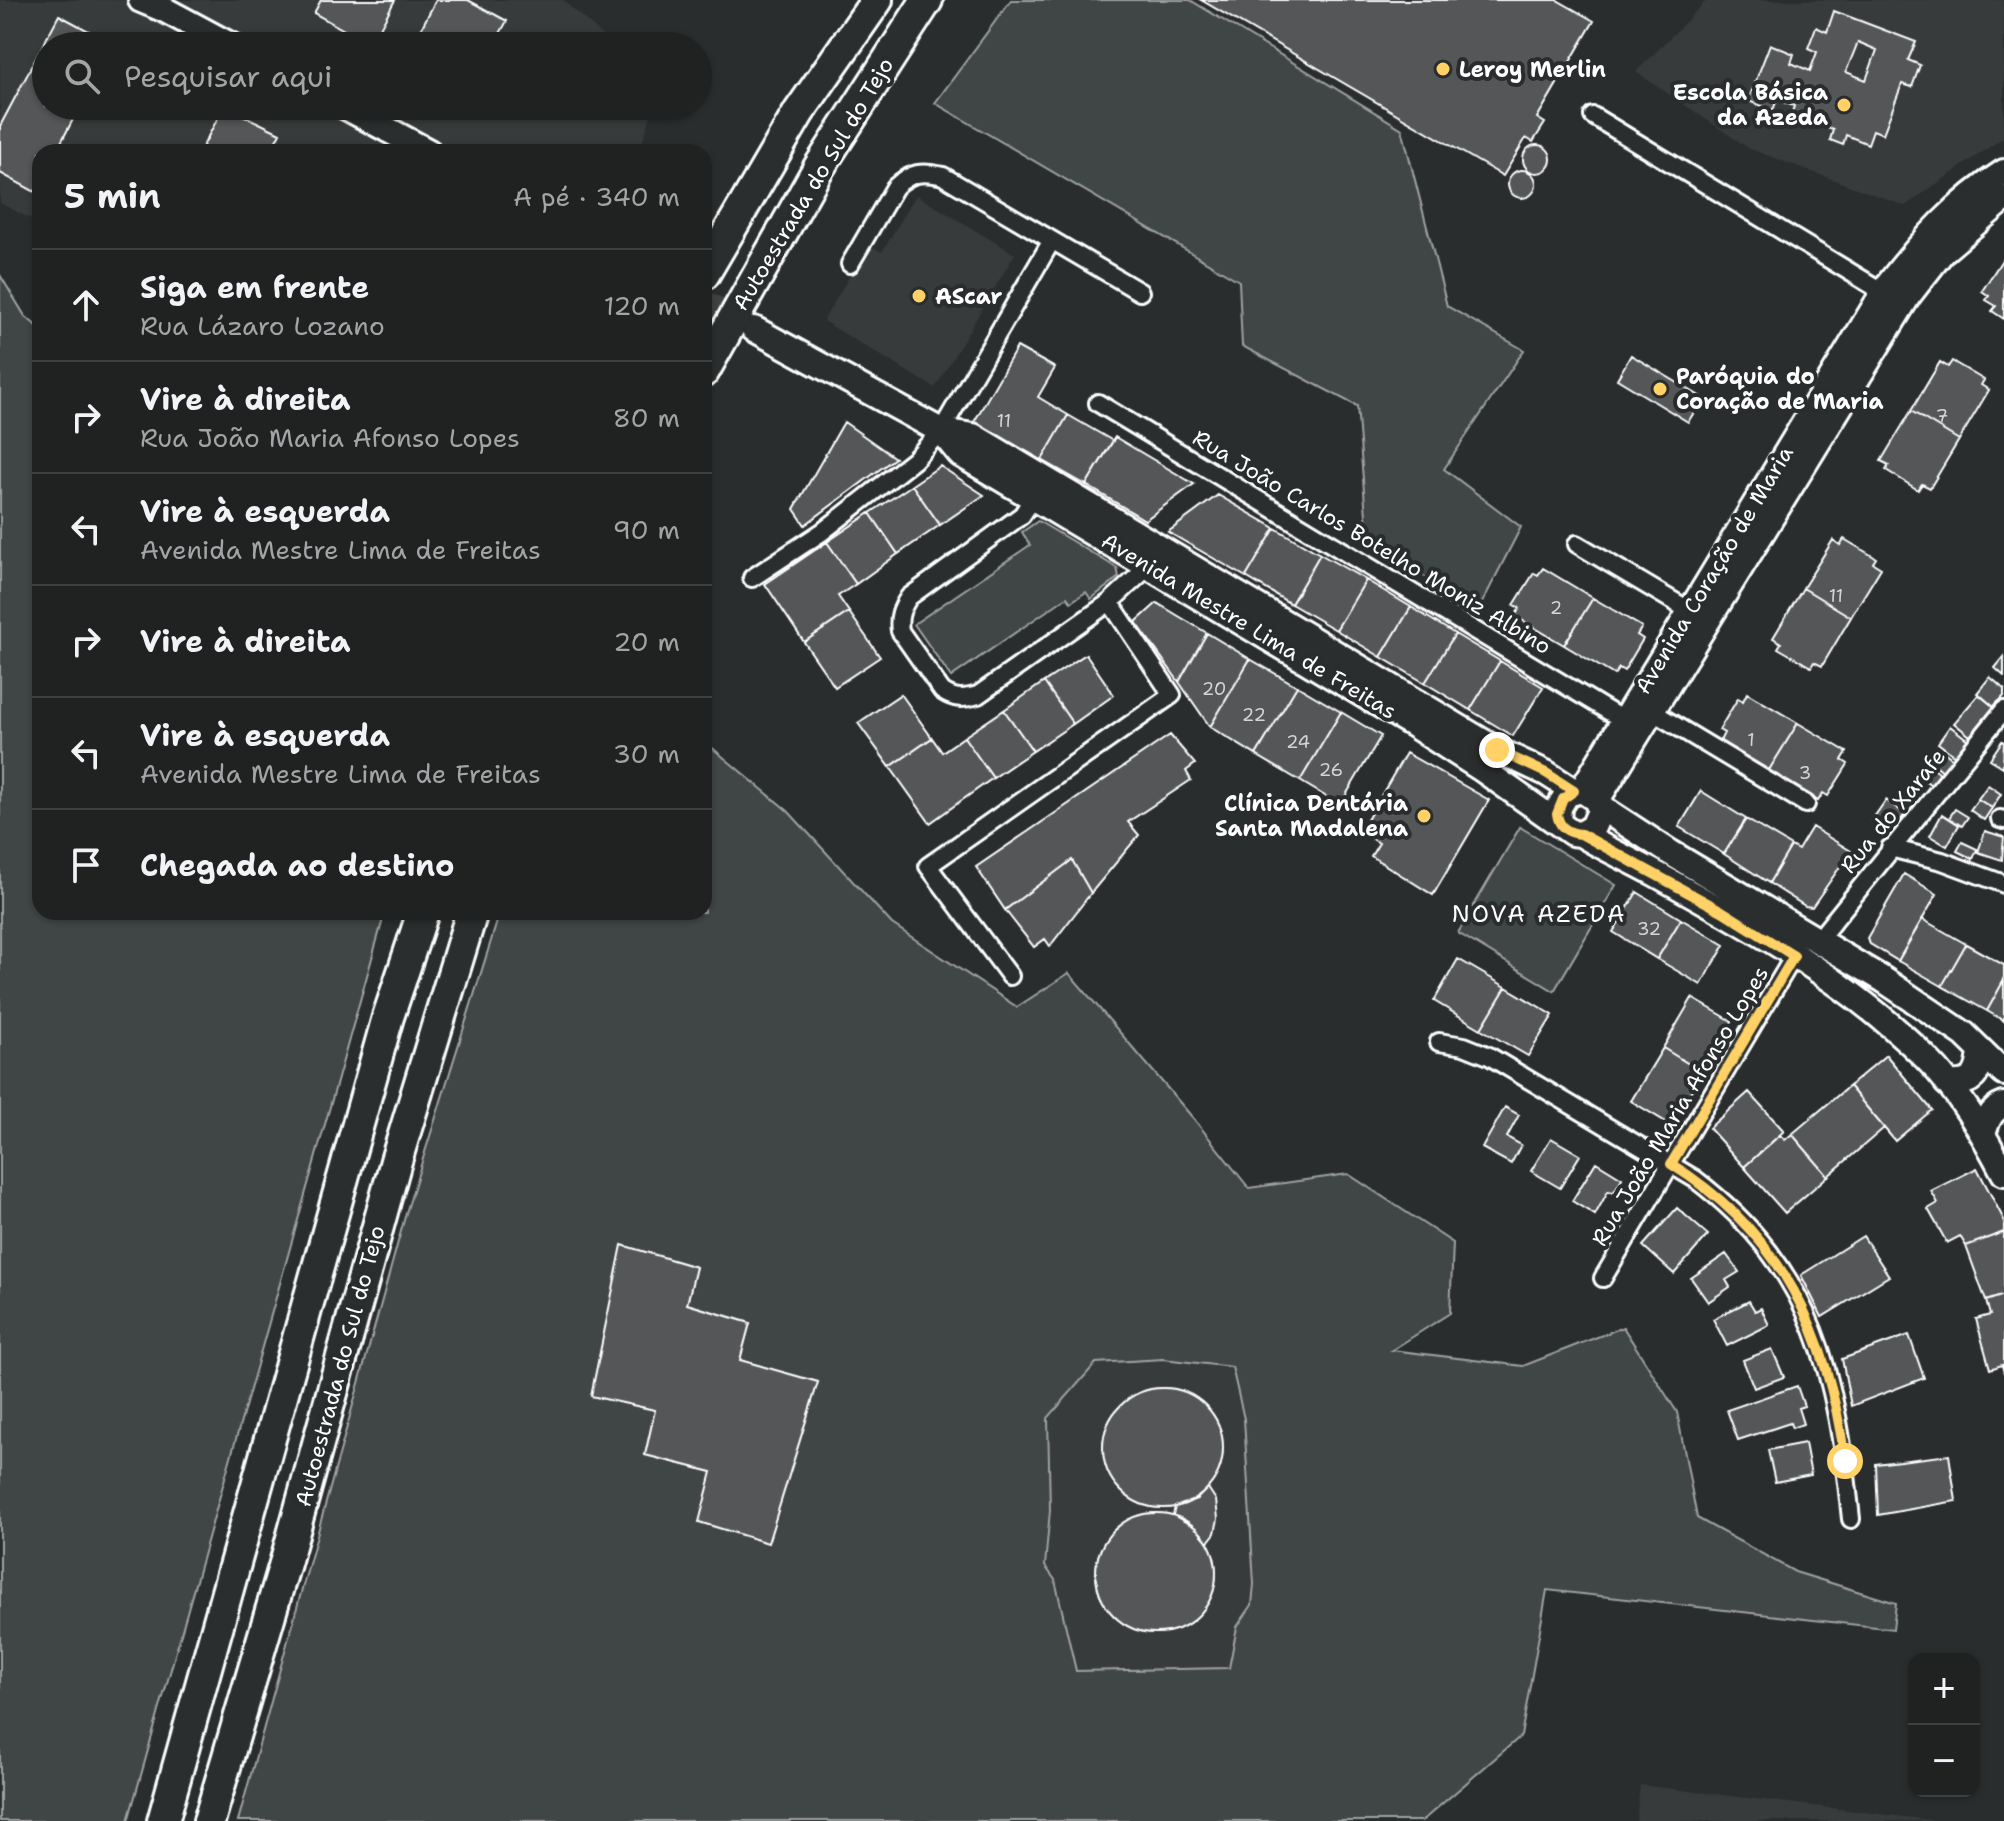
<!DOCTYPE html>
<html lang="pt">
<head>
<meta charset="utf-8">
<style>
	:root { --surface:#202222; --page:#282a2a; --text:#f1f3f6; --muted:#a2a4a5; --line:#3d3f40 }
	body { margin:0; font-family:"Shantell Sans",sans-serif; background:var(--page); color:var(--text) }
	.controls { position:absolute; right:24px; bottom:24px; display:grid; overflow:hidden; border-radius:16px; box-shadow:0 2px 6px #0004 }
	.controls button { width:72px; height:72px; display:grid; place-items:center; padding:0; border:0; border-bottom:2px solid var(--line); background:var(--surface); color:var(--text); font:40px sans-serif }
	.stop { position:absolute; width:24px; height:24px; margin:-18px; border:6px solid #ffd166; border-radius:50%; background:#fff }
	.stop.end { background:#ffd166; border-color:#fff; box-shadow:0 2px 8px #0008 }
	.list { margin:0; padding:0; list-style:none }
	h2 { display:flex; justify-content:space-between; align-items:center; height:104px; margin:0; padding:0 32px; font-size:34px }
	h2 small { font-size:26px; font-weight:400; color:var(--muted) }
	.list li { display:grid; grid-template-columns:52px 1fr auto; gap:24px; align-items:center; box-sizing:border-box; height:112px; padding:0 32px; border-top:2px solid var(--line) }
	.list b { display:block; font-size:30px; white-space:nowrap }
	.list p { margin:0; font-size:26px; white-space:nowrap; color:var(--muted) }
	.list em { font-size:26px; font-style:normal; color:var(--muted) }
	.icon { flex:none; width:44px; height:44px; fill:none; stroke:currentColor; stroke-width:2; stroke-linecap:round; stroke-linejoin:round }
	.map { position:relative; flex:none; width:2004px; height:1821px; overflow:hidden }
	.search { position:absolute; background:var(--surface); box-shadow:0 2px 6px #0004; left:32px; top:32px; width:680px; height:88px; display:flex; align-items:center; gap:20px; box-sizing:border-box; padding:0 28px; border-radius:44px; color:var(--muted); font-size:30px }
	.panel { position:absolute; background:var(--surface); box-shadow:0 2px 6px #0004; left:32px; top:144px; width:680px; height:776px; border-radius:24px }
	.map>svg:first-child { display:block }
	.built { fill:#373a3b }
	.green { fill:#414445; stroke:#a0a2a2; stroke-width:2; fill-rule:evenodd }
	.building { fill:#555758; stroke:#fff; stroke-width:2; fill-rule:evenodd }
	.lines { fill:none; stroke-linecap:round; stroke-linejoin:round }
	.secondary-tunnel { stroke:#3f4243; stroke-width:24; stroke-dasharray:24 12; stroke-linecap:butt }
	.street-casing { stroke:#fff; stroke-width:22 }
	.secondary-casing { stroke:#fff; stroke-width:30 }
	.highway-casing { stroke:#fff; stroke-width:36 }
	.street { stroke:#2a2d2e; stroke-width:16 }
	.secondary { stroke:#2a2d2e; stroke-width:24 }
	.highway { stroke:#2a2d2e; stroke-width:30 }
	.route { stroke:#ffd166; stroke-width:10 }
	.poi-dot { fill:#ffd166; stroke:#2a2d2e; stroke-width:3 }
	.labels { text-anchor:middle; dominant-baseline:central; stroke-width:8; stroke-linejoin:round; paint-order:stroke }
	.number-label { font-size:18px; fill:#d4d5d5 }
	.poi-label { font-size:22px; font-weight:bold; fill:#fff; stroke:#2a2d2e; text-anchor:start }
	.street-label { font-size:22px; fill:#fff; stroke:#2a2d2e }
	.neighbourhood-label { font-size:24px; letter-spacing:2px; fill:#fff; stroke:#2a2d2e }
</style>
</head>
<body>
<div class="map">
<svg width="2004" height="1821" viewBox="0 0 2004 1821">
	<rect width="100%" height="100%" fill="#2a2d2e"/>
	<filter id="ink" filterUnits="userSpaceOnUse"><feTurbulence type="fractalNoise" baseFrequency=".0125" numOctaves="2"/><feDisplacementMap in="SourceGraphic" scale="16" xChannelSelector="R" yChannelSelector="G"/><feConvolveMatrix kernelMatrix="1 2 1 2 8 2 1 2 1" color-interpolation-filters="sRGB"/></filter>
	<g filter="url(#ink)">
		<path class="built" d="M0,0H563L614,46H46V106H654L639,152H40V224L0,203Z
			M1707,0H2004V137L1905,206L1750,149L1636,72Z
			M916,195L1015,254L935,388L823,321L868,245L882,252Z
			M1163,1359L1233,1367L1244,1419L1254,1584L1252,1605L1237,1627L1229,1669L1076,1671L1055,1580L1045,1566L1050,1510L1048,1418L1096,1363Z
			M1640,1785L1938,1821H1636Z"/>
		<path class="green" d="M1011,0H1190L1402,129L1447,306L1524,350L1444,469L1521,527L1478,611L1368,540L1357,406L1242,346L1239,281L935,103Z
			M0,275L25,316L40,329V912H385L128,1821H0Z
			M1038,521L1117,568L1119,577L1091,599L1086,592L1071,602L1067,597L951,677L914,624L1030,545L1022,532Z
			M704,741L788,811L892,924L1017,1007L1069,973L1193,1118L1249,1188L1348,1174L1453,1243L1450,1313L1392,1350L1523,1366L1623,1327L1677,1412L1697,1518L1795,1572L1896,1603L1893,1629L1547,1590L1521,1736L1422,1821H238L406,1213L500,912H704ZM623,1246L696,1267L687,1304L750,1323L740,1360L818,1382L768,1542L712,1472L645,1455L655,1410L591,1396ZM1163,1359L1232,1367L1244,1419L1254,1584L1252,1605L1237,1627L1229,1668L1076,1671L1055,1580L1045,1566L1050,1510L1048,1418L1096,1363Z
			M1520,827L1616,885L1554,991L1458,933Z
			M1103 1448a60 60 0 1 1 120 0a60 60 0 1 1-120 0Z
			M1096 1573a60 60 0 1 1 120 0a60 60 0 1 1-120 0Z"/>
		<path class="building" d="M321,0H395L371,45L314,13Z
			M436,0H468L507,21L493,46H412Z
			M1201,0H1557L1594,21L1537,118L1545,123L1533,142L1526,138L1503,176Z
			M1834,11L1916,42L1908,60L1920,65L1912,87L1902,84L1883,134L1873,130L1868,144L1846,135L1843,145L1830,140L1833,130L1791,115L1794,106L1777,100L1773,110L1748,101L1770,44L1794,54L1791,63L1810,71L1817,52L1808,48L1816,27L1827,32ZM1858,42L1877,50L1866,80L1846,72Z
			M59,15L113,44L46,46V106H80L56,152H40V182L35,192L0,173V126Z
			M224,106L280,133L270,152H200Z
			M1523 159a14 14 0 1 1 28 0a14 14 0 1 1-28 0Z
			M1508 184a14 14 0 1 1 28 0a14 14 0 1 1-28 0Z
			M2004,257V319L1992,311L1996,306L1986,300L1989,296L1982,291Z
			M1017,347L1055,368L1038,397L1068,415L1042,460L974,422Z
			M1631,355L1703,398L1688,422L1617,379Z
			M1952,361L1984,380L1981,385L1989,390L1959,440L1911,411L1940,362L1948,367Z
			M1911,411L1959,440L1930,488L1922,484L1918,490L1886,470L1889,465L1881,461Z
			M1068,415L1113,441L1086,485L1042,460Z
			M844,422L895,458L805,525L794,509Z
			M1115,437L1194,484L1145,520L1086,485Z
			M940,466L984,495L940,525L912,485Z
			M912,485L940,525L898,554L870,513Z
			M1218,495L1275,528L1246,577L1168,532Z
			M870,513L898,554L856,584L827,542Z
			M1275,528L1320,554L1291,604L1246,577Z
			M1844,539L1876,558L1873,563L1881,568L1851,617L1803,588L1833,540L1840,545Z
			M827,542L856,584L838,596L849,612L804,642L765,584Z
			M1320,554L1366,580L1336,630L1291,604Z
			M1543,568L1593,598L1564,645L1515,616L1520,608L1514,605L1534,573L1538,575Z
			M1366,580L1411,607L1381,657L1336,630Z
			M1803,588L1851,617L1822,666L1814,662L1811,667L1778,648L1781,643L1773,638Z
			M1593,598L1642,627L1637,635L1643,639L1624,671L1619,668L1614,675L1564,645Z
			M1157,603L1207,633L1179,682L1136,622Z
			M1411,607L1455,634L1425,683L1381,657Z
			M849,612L880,657L835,687L804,642Z
			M1207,633L1250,659L1210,727L1179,682Z
			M1455,634L1500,661L1470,710L1425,683Z
			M1086,654L1114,695L1073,724L1044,682Z
			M2004,657V676L1995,668Z
			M1250,659L1297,686L1256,755L1210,727Z
			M1500,661L1543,687L1513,736L1470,710Z
			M1990,677L2004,689V696L1994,707L1977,693Z
			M1044,682L1073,724L1033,751L1004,710Z
			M1297,686L1341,712L1300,781L1256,755Z
			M1747,693L1798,723L1769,770L1720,741L1724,733L1719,730L1738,698L1743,701Z
			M901,694L932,738L890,767L858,723Z
			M1979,694L1994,707L1970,736L1954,723Z
			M1004,710L1033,751L993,778L964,737Z
			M1341,712L1381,736L1340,805L1300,781Z
			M1798,723L1847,752L1842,760L1848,764L1828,796L1823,793L1818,801L1769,770Z
			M1950,726L1968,740L1955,756L1938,743Z
			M1170,735L1195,764L1186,771L1191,780L1128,822L1139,835L1091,893L1072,860L1005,910L976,867Z
			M964,737L993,778L930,823L890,767L932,738L942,752Z
			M2002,741L2004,742L2003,767L1990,759Z
			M1942,750L1955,761L1945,773L1932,762Z
			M1406,753L1489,800L1433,895L1371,856L1379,843L1360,832Z
			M1927,762L1941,774L1931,785L1917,774Z
			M1988,785L2001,794L1992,808L1978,799Z
			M1701,791L1746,819L1724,854L1679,827Z
			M1978,799L1992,808L1984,820L1970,810Z
			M1886,800L1905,814L1891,834L1872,820Z
			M1955,809L1968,817L1962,826L1949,818Z
			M1942,814L1959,825L1947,846L1930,836Z
			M1746,819L1791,846L1769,883L1724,854Z
			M1812,827L1851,851L1812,907L1805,906L1769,883L1791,846L1798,850Z
			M1985,831L2004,837L2002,860L1978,852Z
			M1962,842L1977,849L1973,859L1957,851Z
			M1072,860L1091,893L1050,946L1045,939L1034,947L1005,910Z
			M1904,874L1937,894L1898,961L1870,944L1867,938Z
			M1637,892L1681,919L1657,959L1613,932Z
			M1681,919L1725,945L1701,985L1657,959Z
			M1922,919L1966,944L1942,986L1898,961Z
			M1966,944L2004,965V980L1987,1011L1942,986Z
			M1458,959L1506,987L1481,1029L1434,1001Z
			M2004,980V1021L1987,1011Z
			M1506,987L1553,1015L1528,1056L1481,1029Z
			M1692,998L1732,1021L1702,1072L1663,1048Z
			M1663,1048L1702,1072L1671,1125L1631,1101Z
			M1886,1055L1932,1110L1895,1141L1849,1086Z
			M1849,1086L1884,1128L1828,1176L1792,1134Z
			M1749,1092L1784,1131L1744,1167L1709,1128Z
			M1505,1107L1519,1115L1507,1137L1521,1145L1511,1164L1482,1148Z
			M1792,1134L1828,1176L1785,1213L1744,1167L1780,1135L1785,1140Z
			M1551,1138L1580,1155L1560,1188L1531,1171Z
			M1596,1162L1622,1178L1614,1192L1608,1191L1595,1215L1572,1201Z
			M1977,1168L2004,1220V1232L1966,1246L1960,1236L1947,1243L1928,1209L1938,1203L1931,1191Z
			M1677,1208L1708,1235L1674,1274L1643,1246Z
			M2004,1232V1295L1986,1301L1966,1246Z
			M1863,1236L1889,1276L1822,1317L1801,1275Z
			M622,1245L696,1267L687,1304L750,1323L740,1360L818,1382L768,1543L699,1522L712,1472L645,1455L655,1410L591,1396Z
			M1726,1254L1739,1272L1726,1280L1730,1287L1708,1302L1691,1278Z
			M2004,1295V1373L2002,1365L1990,1369L1976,1319L1990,1315L1986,1301Z
			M1749,1301L1755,1311L1761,1308L1769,1325L1727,1346L1713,1319Z
			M1909,1335L1924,1378L1851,1406L1842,1359Z
			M1772,1349L1784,1377L1754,1388L1743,1360Z
			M1797,1386L1804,1406L1798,1408L1803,1424L1792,1428L1790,1423L1738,1440L1727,1410Z
			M1103 1448a60 60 0 1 1 120 0a60 60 0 1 1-120 0Z
			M1805,1443L1811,1475L1775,1482L1768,1450Z
			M1949,1455L1956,1501L1878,1515L1876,1464Z
			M1208,1488L1216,1500L1218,1519L1215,1533L1208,1542L1196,1528L1173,1515L1175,1507L1197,1499Z
			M1096 1573a60 60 0 1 1 120 0a60 60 0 1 1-120 0Z"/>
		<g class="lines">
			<path class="secondary-tunnel" d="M704,302L747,326"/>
			<defs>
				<path id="street" d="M1593,116L1883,292
					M850,264L895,187C911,172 922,171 943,176L1140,292
					M1098,403L1623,720
					M1033,498L1022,515L909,597C901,609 898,617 900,631L942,691C955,700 964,699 978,695L1110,602L1149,566
					M1577,544L1690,611
					M752,578L822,532L914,460L941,431L1051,242
					M1653,712L1806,804
					M2000,819L2004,820
					M1890,848L1942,861L2004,884
					M1818,940L2004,710
					M1010,976L928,866L1172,695L1110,602
					M1439,1042L1464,1046L1489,1056L1695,1179C1817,1272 1836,1376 1851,1519
					M1603,1278L1794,956"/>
				<path id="secondary" d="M141,0L165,10L232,46
					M344,106L429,152
					M754,329L941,431L973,436L1497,750L1546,773L1574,791
					M941,431L960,454L1412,724L1483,770L1572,833L1581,834L1593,827L1600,811L1597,800L1582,790L1567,794L1559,807L1558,822
					M1582,790L1888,285C1922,241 1957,202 2004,172
					M1597,800L1908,296L1943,251L2004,199
					M1599,806L1671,853L1884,980L1964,1034L2004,1073
					M1581,834C1605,849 1631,860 1656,874C1750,926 1849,981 1926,1058C1958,1090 1983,1133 2004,1173
					M1947,1083C1973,1085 1979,1076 1981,1051
					M1983,1134C1987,1121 1990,1110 2004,1105"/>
				<path id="highway" d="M704,274L799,112L877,0
					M704,371L818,169L927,0
					M163,1821L388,1017L423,912
					M209,1821L286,1560L396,1161L472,912"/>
			</defs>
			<use href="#street" class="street-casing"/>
			<use href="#secondary" class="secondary-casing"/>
			<use href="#highway" class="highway-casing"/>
			<use href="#street" class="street"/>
			<use href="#secondary" class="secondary"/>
			<use href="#highway" class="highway"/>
		</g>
	</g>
	<g class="lines" filter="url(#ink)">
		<path class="route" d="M1497,750L1546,773L1574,791L1563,799L1557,814C1559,827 1567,833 1581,834L1722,911L1794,956L1671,1164C1783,1234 1828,1333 1845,1461"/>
	</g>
	<g class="poi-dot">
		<circle cx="1443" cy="69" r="8"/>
		<circle cx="1844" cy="105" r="8"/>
		<circle cx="919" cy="296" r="8"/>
		<circle cx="1660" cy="389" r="8"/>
		<circle cx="1424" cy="816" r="8"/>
	</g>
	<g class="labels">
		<g class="number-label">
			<text x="1942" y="416">7</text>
			<text x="1004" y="421">11</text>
			<text x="1836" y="596">11</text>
			<text x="1556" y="608">2</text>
			<text x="1214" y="689">20</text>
			<text x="1254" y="715">22</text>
			<text x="1751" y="740">1</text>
			<text x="1298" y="742">24</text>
			<text x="1331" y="770">26</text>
			<text x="1805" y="773">3</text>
			<text x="1649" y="929">32</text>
		</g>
		<g class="poi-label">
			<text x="1459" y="69">Leroy Merlin</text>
			<text x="1828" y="92" text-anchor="end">Escola Básica<tspan x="1828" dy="25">da Azeda</tspan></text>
			<text x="935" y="296">AScar</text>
			<text x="1676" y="376">Paróquia do<tspan x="1676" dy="25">Coração de Maria</tspan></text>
			<text x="1408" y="803" text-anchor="end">Clínica Dentária<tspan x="1408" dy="25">Santa Madalena</tspan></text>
		</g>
		<g class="street-label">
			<text transform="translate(813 184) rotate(-59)">Autoestrada do Sul do Tejo</text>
			<text transform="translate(1372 542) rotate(31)">Rua João Carlos Botelho Moniz Albino</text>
			<text transform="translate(1714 570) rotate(-59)">Avenida Coração de Maria</text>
			<text transform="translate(1249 626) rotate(31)">Avenida Mestre Lima de Freitas</text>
			<text transform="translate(1893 811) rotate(-51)">Rua do Xarafe</text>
			<text transform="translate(1680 1106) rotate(-59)">Rua João Maria Afonso Lopes</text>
			<text transform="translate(340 1366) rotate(-75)">Autoestrada do Sul do Tejo</text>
		</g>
		<g class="neighbourhood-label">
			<text x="1539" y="914">NOVA AZEDA</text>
		</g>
	</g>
</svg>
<div class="controls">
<button>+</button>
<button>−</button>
</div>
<div class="stop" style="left:1845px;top:1461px"></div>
<div class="stop end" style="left:1497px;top:750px"></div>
<div class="search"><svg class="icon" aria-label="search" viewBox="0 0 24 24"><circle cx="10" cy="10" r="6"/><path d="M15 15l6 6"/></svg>Pesquisar aqui</div>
<section class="panel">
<h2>5 min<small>A pé · 340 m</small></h2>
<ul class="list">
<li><svg class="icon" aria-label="ahead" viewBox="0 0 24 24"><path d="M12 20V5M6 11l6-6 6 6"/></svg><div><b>Siga em frente</b><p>Rua Lázaro Lozano</p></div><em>120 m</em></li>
<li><svg class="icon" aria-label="right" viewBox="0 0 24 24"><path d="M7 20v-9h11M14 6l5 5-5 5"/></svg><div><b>Vire à direita</b><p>Rua João Maria Afonso Lopes</p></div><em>80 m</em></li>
<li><svg class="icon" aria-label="left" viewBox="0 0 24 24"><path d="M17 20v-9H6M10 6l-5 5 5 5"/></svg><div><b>Vire à esquerda</b><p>Avenida Mestre Lima de Freitas</p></div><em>90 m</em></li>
<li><svg class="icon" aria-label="right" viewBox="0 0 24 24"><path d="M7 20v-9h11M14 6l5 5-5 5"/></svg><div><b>Vire à direita</b></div><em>20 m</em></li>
<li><svg class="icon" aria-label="left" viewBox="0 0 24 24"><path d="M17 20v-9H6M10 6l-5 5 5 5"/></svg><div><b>Vire à esquerda</b><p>Avenida Mestre Lima de Freitas</p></div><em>30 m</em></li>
<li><svg class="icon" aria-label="arrive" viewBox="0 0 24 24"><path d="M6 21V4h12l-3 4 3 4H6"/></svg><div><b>Chegada ao destino</b></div></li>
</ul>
</section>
</div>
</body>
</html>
